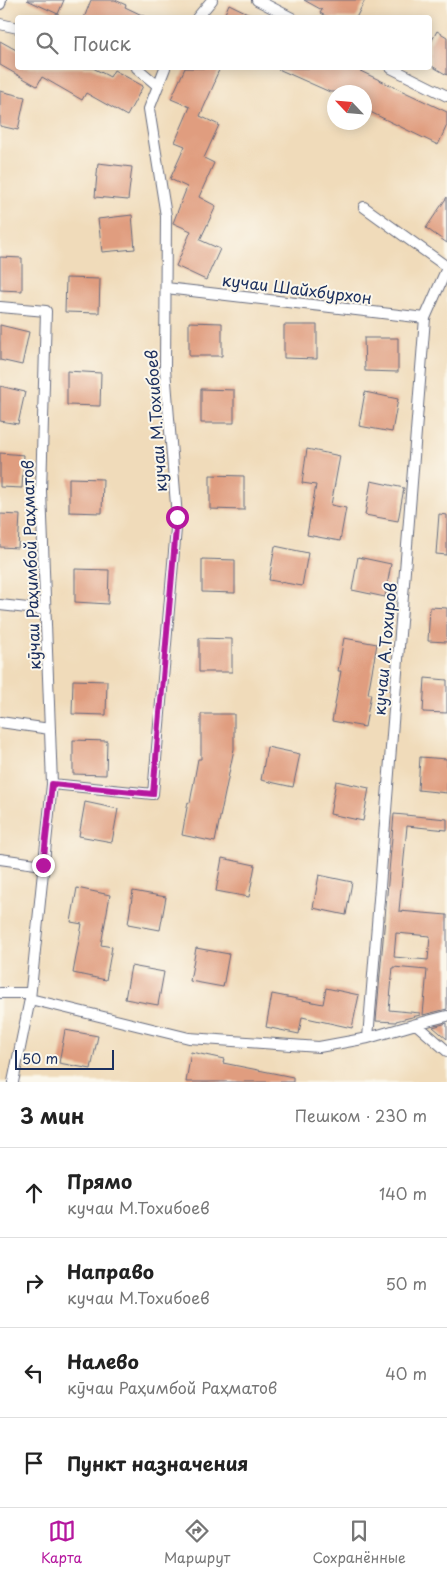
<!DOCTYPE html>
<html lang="ru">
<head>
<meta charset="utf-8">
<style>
	:root { --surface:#fff; --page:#f2f2f2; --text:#222; --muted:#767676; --line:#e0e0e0; --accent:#b5179e }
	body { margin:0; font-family:"Playpen Sans",sans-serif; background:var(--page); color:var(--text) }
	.compass { position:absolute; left:327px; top:85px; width:45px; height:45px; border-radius:50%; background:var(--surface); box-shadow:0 2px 12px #0003; rotate:296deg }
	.scale { position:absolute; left:15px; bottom:12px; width:99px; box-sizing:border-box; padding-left:5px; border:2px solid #1b2f5e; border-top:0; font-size:14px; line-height:18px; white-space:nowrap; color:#1b2f5e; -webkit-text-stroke:4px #fbf7ec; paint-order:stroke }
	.stop { position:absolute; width:15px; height:15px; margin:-11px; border:4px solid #b5179e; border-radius:50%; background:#fff }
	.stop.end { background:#b5179e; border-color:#fff; box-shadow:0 1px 5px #0008 }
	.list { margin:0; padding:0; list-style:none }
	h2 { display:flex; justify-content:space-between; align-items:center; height:65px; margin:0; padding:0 20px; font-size:21px }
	h2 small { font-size:16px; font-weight:400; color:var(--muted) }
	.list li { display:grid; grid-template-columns:32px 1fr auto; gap:15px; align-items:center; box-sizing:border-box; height:90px; padding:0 20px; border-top:1px solid var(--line) }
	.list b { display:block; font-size:19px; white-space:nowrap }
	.list p { margin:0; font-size:16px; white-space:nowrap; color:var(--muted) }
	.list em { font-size:16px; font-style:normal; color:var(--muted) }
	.icon { flex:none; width:28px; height:28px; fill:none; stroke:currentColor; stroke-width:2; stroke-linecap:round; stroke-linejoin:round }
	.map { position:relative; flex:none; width:447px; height:1082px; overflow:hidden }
	.search { position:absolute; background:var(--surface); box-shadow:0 2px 12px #0003; left:15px; right:15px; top:15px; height:55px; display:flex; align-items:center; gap:12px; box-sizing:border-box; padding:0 18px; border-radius:5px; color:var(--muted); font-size:19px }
	.sheet { height:425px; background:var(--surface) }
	nav { display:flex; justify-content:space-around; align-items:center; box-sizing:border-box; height:70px; border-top:1px solid var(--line); background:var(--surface); font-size:14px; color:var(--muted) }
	nav a { display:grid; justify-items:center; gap:2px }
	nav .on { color:var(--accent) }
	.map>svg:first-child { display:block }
	.building { fill:#e09d7f; fill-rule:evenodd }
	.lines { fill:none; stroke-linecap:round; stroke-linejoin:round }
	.minor-casing { stroke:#666b7e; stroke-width:12 }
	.minor { stroke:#fff; stroke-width:10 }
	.route { stroke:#b5179e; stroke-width:6 }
	.labels { text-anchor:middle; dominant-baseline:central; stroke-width:4; stroke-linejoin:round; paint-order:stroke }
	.street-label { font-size:16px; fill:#1b2f5e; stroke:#fbf7ec }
</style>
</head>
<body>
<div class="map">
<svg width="447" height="1082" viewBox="0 0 447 1082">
	<rect width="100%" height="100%" fill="#fbf7ec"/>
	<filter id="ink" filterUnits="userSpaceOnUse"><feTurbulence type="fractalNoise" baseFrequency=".02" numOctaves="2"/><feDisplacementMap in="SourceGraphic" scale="10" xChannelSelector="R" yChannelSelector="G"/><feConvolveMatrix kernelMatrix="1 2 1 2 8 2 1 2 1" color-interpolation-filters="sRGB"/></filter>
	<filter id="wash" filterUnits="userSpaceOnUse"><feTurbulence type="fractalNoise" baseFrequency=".0096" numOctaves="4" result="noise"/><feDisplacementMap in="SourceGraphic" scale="20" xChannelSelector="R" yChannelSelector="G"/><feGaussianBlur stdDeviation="1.12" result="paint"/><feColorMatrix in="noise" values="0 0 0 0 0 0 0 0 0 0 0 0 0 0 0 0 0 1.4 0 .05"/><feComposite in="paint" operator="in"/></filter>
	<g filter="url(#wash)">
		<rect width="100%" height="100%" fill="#f0dbba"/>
		<g id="blocks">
			<path class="building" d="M27,0H64L58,14Z
				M91,0H115L126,5L125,7L148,18H84Z
				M304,0H365L356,18H329L320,13L322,10Z
				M229,4L258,18H223Z
				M437,31L447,37V75L430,65V44Z
				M0,41L18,51V68H93L110,77L114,70L143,86L127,116L86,93L82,100L42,77L37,86L0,65Z
				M185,68H220L214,81L215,82L200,116L219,125L204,158L214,163L199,197L216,206L200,240L220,249L206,280L176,266L191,231L173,223L187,187L170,179L185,146L175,142L190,107L171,99Z
				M276,68H354L447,112V125L438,145L364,109V92H330Z
				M0,91L25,97L18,130L0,126Z
				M98,163L132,167L128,200L95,197Z
				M447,197V243L426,228Z
				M132,215L135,249L102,252L98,219Z
				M0,257L22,258V291L0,290Z
				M66,278L100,279L99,313L65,312Z
				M189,322L222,323V356H189Z
				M0,325L29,332L22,365L0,360Z
				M284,325H317V359L284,358Z
				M364,338H398V372L365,371Z
				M67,371L101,373L100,406L67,405Z
				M0,386L25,392L18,424L0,421Z
				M201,389L234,390V423H201Z
				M365,392L398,399L392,432L359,426Z
				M307,449L340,456L331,505L346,508L340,541L307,535L316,485L302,483Z
				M0,453L24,455L22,488L0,487Z
				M210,475L244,476V510L210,509Z
				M69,478L103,479L102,513L69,512Z
				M371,481L404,488L398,521L365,515Z
				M0,514L20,515L18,548L0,547Z
				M439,514L447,515V555L436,554Z
				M275,546L308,553L302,586L269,580Z
				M358,557L391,564L385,597L352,590Z
				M202,559L235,560V593L202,592Z
				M75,569L109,570L108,604L75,602Z
				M430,607L447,608V642L428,641Z
				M199,638L232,639V672H199Z
				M344,638L377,644L368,694H371L365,727L332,721L341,671H338Z
				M425,678L447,680V713L423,712Z
				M73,680L107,681L106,715L72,714Z
				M201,714H234V749L215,842L182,835L188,802L190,803L198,759H201Z
				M73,740L107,741L106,775L73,774Z
				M267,747L300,754L293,787L261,780Z
				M420,757L447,759V793L418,790Z
				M336,781L369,788L363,821L330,814Z
				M85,802L118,809L112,842L79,836Z
				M394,814L447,819V830L407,826L399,911L447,915V1009L423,1015L427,970L393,967L389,1010L420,1013V1015L396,1021V1022L376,1021ZM396,933L430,936L428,960L394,957Z
				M222,858L255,865L249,897L216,891Z
				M319,875L352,882L346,915L313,908Z
				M77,888L110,895L101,945L112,947L106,980L73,973L82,924L71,922Z
				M133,891L166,897L160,930L128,924Z
				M196,948L229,954L223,987L190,981Z
				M131,966L164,972L158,1005L125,999Z
				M326,988L359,995L352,1028L302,1017L299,1034L266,1027L272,994L323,1004Z
				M447,1023V1039L433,1027Z
				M65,1030L98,1036L91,1069L59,1063Z
				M191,1052L224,1059L223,1063L293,1077V1082H186Z"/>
		</g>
	</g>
	<g filter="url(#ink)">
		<use href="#blocks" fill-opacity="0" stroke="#666b7e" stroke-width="1"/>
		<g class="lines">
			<defs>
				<path id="minor" d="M257,0L292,18
					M0,4L1,0
					M197,18L212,0
					M0,24L18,28
					M137,68L158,86
					M391,68L447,96
					M364,207L447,267
					M166,288L425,318
					M0,307L46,311L41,491L52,784L30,999L13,1082
					M0,605L46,610
					M0,722L50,729
					M52,784L153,794L177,517L165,369L166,216L149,109L165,68
					M0,859L43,865
					M0,993H30
					M30,999L189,1038L319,1047L368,1038L416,1024L447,1051
					M416,1024L447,1016
					M368,1038L425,318L447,268"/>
			</defs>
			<use href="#minor" class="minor-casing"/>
			<use href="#minor" class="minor"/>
		</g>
	</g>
	<g class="lines" filter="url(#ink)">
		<path class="route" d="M43,865L52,784L153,794L177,517"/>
	</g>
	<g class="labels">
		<g class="street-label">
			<text transform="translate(297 288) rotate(7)">кучаи Шайхбурхон</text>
			<text transform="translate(155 421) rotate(-94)">кучаи М.Тохибоев</text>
			<text transform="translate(30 565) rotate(-92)">кӯчаи Раҳимбой Раҳматов</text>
			<text transform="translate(384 649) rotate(-85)">кучаи А.Тохиров</text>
		</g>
	</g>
</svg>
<svg class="compass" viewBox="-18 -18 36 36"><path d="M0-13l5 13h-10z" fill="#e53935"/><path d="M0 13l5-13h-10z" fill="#767676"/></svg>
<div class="scale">50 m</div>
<div class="stop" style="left:177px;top:517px"></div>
<div class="stop end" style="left:43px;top:865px"></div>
<div class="search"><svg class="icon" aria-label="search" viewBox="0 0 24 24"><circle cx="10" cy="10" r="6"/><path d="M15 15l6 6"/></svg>Поиск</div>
</div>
<section class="sheet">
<h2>3 мин<small>Пешком · 230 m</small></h2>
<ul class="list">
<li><svg class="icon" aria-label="ahead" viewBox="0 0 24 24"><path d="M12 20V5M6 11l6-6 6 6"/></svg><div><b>Прямо</b><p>кучаи М.Тохибоев</p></div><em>140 m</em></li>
<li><svg class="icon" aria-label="right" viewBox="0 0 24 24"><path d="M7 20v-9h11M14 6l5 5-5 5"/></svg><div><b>Направо</b><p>кучаи М.Тохибоев</p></div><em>50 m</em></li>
<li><svg class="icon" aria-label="left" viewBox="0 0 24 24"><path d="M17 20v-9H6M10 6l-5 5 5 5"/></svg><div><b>Налево</b><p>кӯчаи Раҳимбой Раҳматов</p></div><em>40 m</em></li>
<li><svg class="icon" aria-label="arrive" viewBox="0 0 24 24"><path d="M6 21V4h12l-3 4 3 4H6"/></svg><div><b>Пункт назначения</b></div></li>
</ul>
</section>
<nav>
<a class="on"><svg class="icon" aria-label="map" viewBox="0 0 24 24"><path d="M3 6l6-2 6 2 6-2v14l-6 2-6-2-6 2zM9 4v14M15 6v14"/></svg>Карта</a>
<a><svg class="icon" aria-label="directions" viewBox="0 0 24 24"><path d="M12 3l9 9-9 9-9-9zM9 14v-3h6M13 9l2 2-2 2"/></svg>Маршрут</a>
<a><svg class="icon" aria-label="saved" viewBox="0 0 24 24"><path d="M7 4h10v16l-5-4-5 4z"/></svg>Сохранённые</a>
</nav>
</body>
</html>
